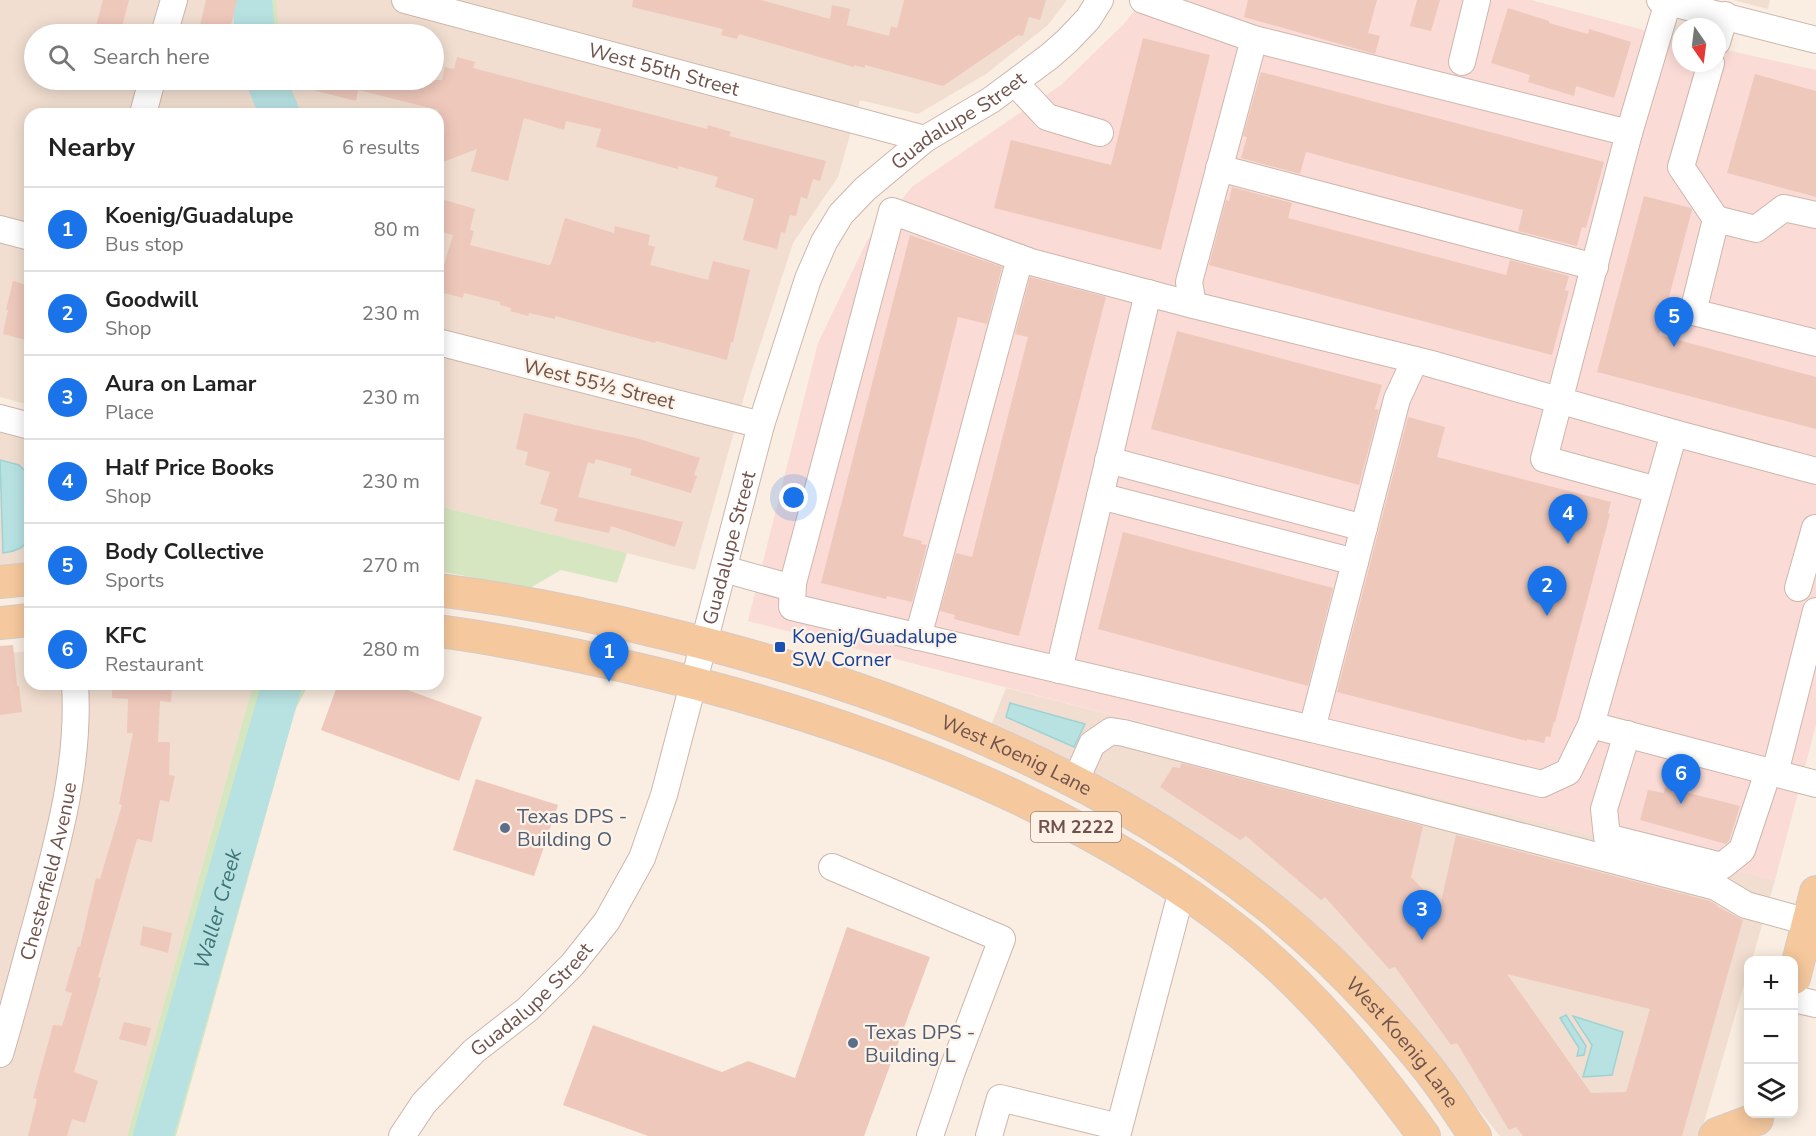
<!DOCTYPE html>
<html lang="en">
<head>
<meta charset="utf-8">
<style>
	:root { --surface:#fff; --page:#f6f6f6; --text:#222; --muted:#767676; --line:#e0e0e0; --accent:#1a73e8 }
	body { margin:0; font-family:"Nunito Sans",sans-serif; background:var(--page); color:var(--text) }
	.controls { position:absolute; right:18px; bottom:18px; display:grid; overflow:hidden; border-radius:12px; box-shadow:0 3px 15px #0003 }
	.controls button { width:54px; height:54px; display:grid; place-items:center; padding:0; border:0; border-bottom:2px solid var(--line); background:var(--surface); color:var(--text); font:30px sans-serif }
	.compass { position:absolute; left:1672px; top:18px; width:54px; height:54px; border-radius:50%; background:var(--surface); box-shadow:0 3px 15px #0003; rotate:166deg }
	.you { position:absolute; left:794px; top:498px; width:21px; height:21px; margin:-15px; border:4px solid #fff; border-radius:50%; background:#1a73e8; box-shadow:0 0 0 9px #1a73e833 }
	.badge { display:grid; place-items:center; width:39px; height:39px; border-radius:50%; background:var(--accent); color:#fff; font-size:20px; font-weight:700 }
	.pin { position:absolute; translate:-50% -50px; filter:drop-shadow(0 2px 3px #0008) }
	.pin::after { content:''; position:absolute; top:32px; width:21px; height:18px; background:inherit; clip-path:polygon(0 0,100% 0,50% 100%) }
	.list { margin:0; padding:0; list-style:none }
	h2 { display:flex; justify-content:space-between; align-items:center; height:78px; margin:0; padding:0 24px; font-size:26px }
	h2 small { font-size:20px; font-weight:400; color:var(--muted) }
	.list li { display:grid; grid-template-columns:39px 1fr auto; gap:18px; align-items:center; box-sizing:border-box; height:84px; padding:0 24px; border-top:2px solid var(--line) }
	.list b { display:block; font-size:22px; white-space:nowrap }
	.list p { margin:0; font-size:20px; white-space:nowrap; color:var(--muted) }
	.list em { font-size:20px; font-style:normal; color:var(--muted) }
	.icon { flex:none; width:33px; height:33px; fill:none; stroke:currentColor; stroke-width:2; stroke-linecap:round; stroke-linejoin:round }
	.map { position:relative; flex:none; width:1816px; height:1136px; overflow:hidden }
	.search { position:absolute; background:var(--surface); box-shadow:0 3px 15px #0003; left:24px; top:24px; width:420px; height:66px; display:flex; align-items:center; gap:15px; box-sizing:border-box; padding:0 21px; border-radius:33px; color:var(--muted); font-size:22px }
	.panel { position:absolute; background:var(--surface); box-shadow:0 3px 15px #0003; left:24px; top:108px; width:420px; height:582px; border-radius:18px }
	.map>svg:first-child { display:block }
	.residential { fill:#f1ded0; fill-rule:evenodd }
	.commercial { fill:#fadbd6 }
	.green { fill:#d6e6c1 }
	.water { fill:#b8e2e2; stroke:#9fd2d3; stroke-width:1.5 }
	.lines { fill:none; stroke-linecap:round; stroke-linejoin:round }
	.river { stroke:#b8e2e2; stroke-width:40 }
	.building { fill:#eec8bb; fill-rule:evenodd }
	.minor-casing { stroke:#cdb6ac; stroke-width:28 }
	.major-casing { stroke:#d4cbc9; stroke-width:34 }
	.minor { stroke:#fff; stroke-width:26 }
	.major { stroke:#f5c89d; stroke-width:32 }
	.transit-dot { fill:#1a4fb4; stroke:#fef2e7; stroke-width:2 }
	.service-dot { fill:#5c6f8a; stroke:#fef2e7; stroke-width:2 }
	.labels { text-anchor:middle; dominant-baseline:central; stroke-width:4.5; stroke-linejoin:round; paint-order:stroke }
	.shield { fill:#fef2e7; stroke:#9b8279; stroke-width:1.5 }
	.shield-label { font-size:18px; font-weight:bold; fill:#70524a }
	.street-label { font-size:20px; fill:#70524a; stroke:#fef2e7 }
	.transit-label { font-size:20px; fill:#164399; stroke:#fef2e7; text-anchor:start }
	.service-label { font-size:20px; fill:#4e5e75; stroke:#fef2e7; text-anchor:start }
	.water-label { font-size:21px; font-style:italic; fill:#407375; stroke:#fef2e7 }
</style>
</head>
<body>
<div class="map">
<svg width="1816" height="1136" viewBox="0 0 1816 1136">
	<rect width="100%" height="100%" fill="#faede1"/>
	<path class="residential" d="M0,0H1067L1048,25L986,74L918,114L860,100L838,177L793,243L749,379L695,570L438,506V114H30V405L0,397ZM34,34H434V80H34Z
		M1733,0H1770L1768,9Z
		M0,429L30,437V569L0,572Z
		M30,651V684H253L127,1136H0V654Z
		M1006,688L1307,765L1775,880L1752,960H1748V971L1700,1136H1500L1410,1025L1329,942L1216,847L1098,781L990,728Z"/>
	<path class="commercial" d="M1143,0H1531L1681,40V63H1717V48L1816,70V725L1775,880L1307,765L748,621L818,343L867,241L913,186L1061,85L1123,25Z"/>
	<path class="green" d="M238,0H276L279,34H242Z
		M246,80H283L295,114H261L246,85Z
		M438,506L627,553L617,583L561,570L530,588L438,571Z
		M253,684H309L295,710L176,1136H127Z"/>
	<path class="water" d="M0,460L19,465L27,473L30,534C27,548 16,551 3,553Z
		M1010,703L1085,724L1074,747L1006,717Z
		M1566,1015L1586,1046L1584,1055L1577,1056L1579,1048L1560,1018Z
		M1573,1016L1623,1032L1612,1075L1583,1077L1592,1045Z"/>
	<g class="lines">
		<g class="river">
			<path d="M252,0L255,34"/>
			<path d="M266,80L280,114"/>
			<path id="s1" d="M153,1136L282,684"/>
		</g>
	</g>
	<path class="building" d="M103,0H129L120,34H94Z
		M206,0H237L229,34H198Z
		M633,0H761L830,19L832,5L850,9L847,25L889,36L891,26L897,28L904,0H1046L1040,20L1029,17L1023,36L1018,35L943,86L865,65V68L854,65V67L739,34L737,39L721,35L723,29L632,7Z
		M1248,0H1377L1368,33L1380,36L1375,54L1244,17Z
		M1417,0H1440L1431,31L1410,26Z
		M1508,8L1549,21V23L1588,34L1589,29L1631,42L1614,98L1576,86L1574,96L1528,82L1530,75L1491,63Z
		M1143,38L1210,55L1161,250L994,208L1011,140L1111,165Z
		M457,57L475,62L473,68L707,129L708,125L731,132L729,136L826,161L820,181L813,179L807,199L801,197L796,216L790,215L785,233L781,232L777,249L743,240L754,199L715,187L718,177L678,166V169L596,147L601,129L566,121L564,130L524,118L508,181L471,171L477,149L438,164V110L358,90L356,101L297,86V80H442L445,67L454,69Z
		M1261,72L1604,162L1586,228L1582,227L1577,246L1518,231L1523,210L1306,152L1300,174L1241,158L1247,137L1243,136Z
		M1755,74L1816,91V197L1727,173Z
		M1232,187L1292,203L1288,218L1506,275L1510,260L1569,276L1565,290L1569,291L1552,355L1209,265L1226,200L1229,201Z
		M1644,196L1691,208L1692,210L1659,335L1816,377V429L1597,372Z
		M438,198L475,209L470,230L474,231L470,245L548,265L551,264L565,218L614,233L615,226L650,235L648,245L655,247L650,265L708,280L713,261L750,270L733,342H731L727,360L656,341L655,343L555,316V319L529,313L528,316L510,311L511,308L500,305V302L464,293L463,298L440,292L441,286L438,285L453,235L438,231Z
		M910,235L1002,267L987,324L958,317L903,536L922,541L921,544L927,545L912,602L887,596L886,599L821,583Z
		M1030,277L1106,297L1019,636L954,619L955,615L940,611L956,553L972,557L1028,337L1015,334Z
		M13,281L30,286V341L3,334L8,310H6Z
		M1177,331L1382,385L1375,409L1379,410L1359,485L1151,429Z
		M524,413L592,429L636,438L700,458L694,475L697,476L691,493L630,475L632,469L596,459L594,464L588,462L578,497L683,522L675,547L611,526L609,533L554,521L558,509L540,504L550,472L525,465L528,452L516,449Z
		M1408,417L1445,427L1437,457L1611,502L1608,513L1610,514L1555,722H1554L1550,737L1546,736L1544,743L1527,739V741L1337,692Z
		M1123,532L1333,588L1308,686L1098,629Z
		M13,645L17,686H19L22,712L0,715V646Z
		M112,684H172L171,702L160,701L158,742H170L169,775L175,776L169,802L160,800L152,842L137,839L98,977L101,978L74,1072L98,1081L85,1123L72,1119L67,1136H28L37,1099L33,1098L47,1047L53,1025L62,1026L72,993L65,991L78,946L80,947L96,878L100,879L122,805L119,804L133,733H127L128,699L112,698Z
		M338,684H391L482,717L459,781L321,730Z
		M1181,763L1423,826L1411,877L1440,907L1456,835L1710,901L1718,906V907L1743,920L1682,1136H1523L1516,1127L1509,1130L1457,1043L1451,1045L1395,967L1389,969L1325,897L1321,900L1246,836L1240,840L1160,787L1173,767L1180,768ZM1507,974L1650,1009L1626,1092L1591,1093Z
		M476,779L558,805L534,876L453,850Z
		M1665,787L1740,806L1729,841L1726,844L1640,820L1648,790L1664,793Z
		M143,926L172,933L168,953L140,945Z
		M847,927L930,957L864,1136H648L563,1105L593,1025L722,1072L748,1061L795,1078Z
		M124,1022L151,1028L146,1046L119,1039Z"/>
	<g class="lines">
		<defs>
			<g id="minor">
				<path id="s2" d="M405,0L925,139"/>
				<path d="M1143,0L1254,39"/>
				<path d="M1660,0L1816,40"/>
				<path d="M164,34L174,0"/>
				<path d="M1717,42L1725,15"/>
				<path d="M1462,62L1477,0"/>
				<path d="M1711,63L1681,167L1716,219L1693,312L1816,343"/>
				<path d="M1015,83L1047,117L1100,133"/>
				<path d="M143,114L152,80"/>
				<path d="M1629,133L1668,2"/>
				<path d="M1219,168L1595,267"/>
				<path d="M1716,219L1756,229L1784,208L1816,215"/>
				<path d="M0,229L30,237"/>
				<path d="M1193,305L1031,262L892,211L793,583L792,607L1312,729"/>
				<path d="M438,342L761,425"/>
				<path d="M1415,360L1397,399L1312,729L1542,784L1568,772L1591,725"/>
				<path d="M0,418L30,426"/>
				<path d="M1674,433L1816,471"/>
				<path d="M1108,460L1364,528"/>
				<path d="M1657,490L1544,459L1629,133L1254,39L1189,282L1193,305L1428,363L1674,433L1591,725L1816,784"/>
				<path d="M1100,496L1355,562"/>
				<path d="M724,569L792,588"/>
				<path d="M1798,588L1815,528"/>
				<path d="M918,637L1020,258"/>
				<path d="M1059,670L1148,293"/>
				<path d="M1627,734L1604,809L1607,837L1722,866L1742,850L1768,772"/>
				<path d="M1775,773L1816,611"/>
				<path d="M1075,782L1092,744L1111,731L1124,733L1716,887L1746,905L1808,922"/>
				<path d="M832,867L1002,939L952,1071L930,1136"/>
				<path d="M1794,999L1816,1004"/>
				<path id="s3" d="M0,1054C14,1007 26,960 39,913C59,838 80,762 75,684"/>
				<path id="s4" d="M402,1136L424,1103L474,1051L528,1009L572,965L607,921L642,858L664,795L761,425L808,279L824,242L841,214L865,189L925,139L991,100L1050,56L1067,41L1088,19L1100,0"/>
				<path d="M989,1136L1000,1098L1119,1127"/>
				<path d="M1117,1136L1182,890"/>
			</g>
			<g id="major">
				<path d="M0,582L30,579"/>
				<path id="s5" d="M438,590C512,599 586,614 659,632C872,683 1090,765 1264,903C1324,950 1378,1007 1426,1066C1444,1088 1459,1113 1475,1136"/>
				<path d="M0,623L30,620"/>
				<path d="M438,631C501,639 562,652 624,666C760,697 893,739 1020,799C1098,836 1172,878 1240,933C1311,990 1370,1062 1424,1136"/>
				<path d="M1794,978L1816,892"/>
				<path d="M1715,1136L1717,1134L1757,1119"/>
			</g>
		</defs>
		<use href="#minor" class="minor-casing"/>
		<use href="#major" class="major-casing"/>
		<use href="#minor" class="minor"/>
		<use href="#major" class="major"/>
	</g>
	<rect class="transit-dot" x="774" y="641" width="12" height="12" rx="3"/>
	<g class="service-dot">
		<circle cx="505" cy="828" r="6"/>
		<circle cx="853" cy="1043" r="6"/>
	</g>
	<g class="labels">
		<rect class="shield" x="1031" y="812" width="90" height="30" rx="4.5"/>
		<g class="shield-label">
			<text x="1076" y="827">RM 2222</text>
		</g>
		<g class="street-label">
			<text stroke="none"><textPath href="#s2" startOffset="268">West 55th Street</textPath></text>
			<text stroke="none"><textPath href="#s4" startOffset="1197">Guadalupe Street</textPath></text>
			<text transform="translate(599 384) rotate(14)">West 55½ Street</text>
			<text stroke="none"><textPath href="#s4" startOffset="693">Guadalupe Street</textPath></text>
			<text stroke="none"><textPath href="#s5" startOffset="604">West Koenig Lane</textPath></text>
			<text stroke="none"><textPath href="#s3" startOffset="189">Chesterfield Avenue</textPath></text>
			<text stroke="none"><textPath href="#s4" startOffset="189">Guadalupe Street</textPath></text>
			<text stroke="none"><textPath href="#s5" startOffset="1090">West Koenig Lane</textPath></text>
		</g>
		<g class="transit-label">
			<text x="792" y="636">Koenig/Guadalupe<tspan x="792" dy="23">SW Corner</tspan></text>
		</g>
		<g class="service-label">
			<text x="517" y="816">Texas DPS -<tspan x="517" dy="23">Building O</tspan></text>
			<text x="865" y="1032">Texas DPS -<tspan x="865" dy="23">Building L</tspan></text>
		</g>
		<g class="water-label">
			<text stroke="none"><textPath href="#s1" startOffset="236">Waller Creek</textPath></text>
		</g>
	</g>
</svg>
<div class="controls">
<button>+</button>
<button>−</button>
<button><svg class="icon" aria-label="layers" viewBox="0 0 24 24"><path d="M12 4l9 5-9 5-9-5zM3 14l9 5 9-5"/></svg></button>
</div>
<svg class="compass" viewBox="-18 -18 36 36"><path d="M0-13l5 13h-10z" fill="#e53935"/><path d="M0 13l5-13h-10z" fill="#767676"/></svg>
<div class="you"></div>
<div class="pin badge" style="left:609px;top:682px">1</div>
<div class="pin badge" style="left:1547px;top:616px">2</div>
<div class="pin badge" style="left:1422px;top:940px">3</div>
<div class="pin badge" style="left:1568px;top:544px">4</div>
<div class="pin badge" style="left:1674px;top:347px">5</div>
<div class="pin badge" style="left:1681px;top:804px">6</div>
<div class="search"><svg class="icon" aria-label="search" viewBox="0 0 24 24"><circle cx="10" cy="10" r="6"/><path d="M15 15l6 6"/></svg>Search here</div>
<section class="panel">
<h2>Nearby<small>6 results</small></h2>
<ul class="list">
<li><span class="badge">1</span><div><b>Koenig/Guadalupe</b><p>Bus stop</p></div><em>80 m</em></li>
<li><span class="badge">2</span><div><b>Goodwill</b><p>Shop</p></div><em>230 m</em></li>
<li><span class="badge">3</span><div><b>Aura on Lamar</b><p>Place</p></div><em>230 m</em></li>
<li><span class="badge">4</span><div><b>Half Price Books</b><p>Shop</p></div><em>230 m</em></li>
<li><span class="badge">5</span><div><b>Body Collective</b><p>Sports</p></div><em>270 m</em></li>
<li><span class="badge">6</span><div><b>KFC</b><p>Restaurant</p></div><em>280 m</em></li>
</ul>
</section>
</div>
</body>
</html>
